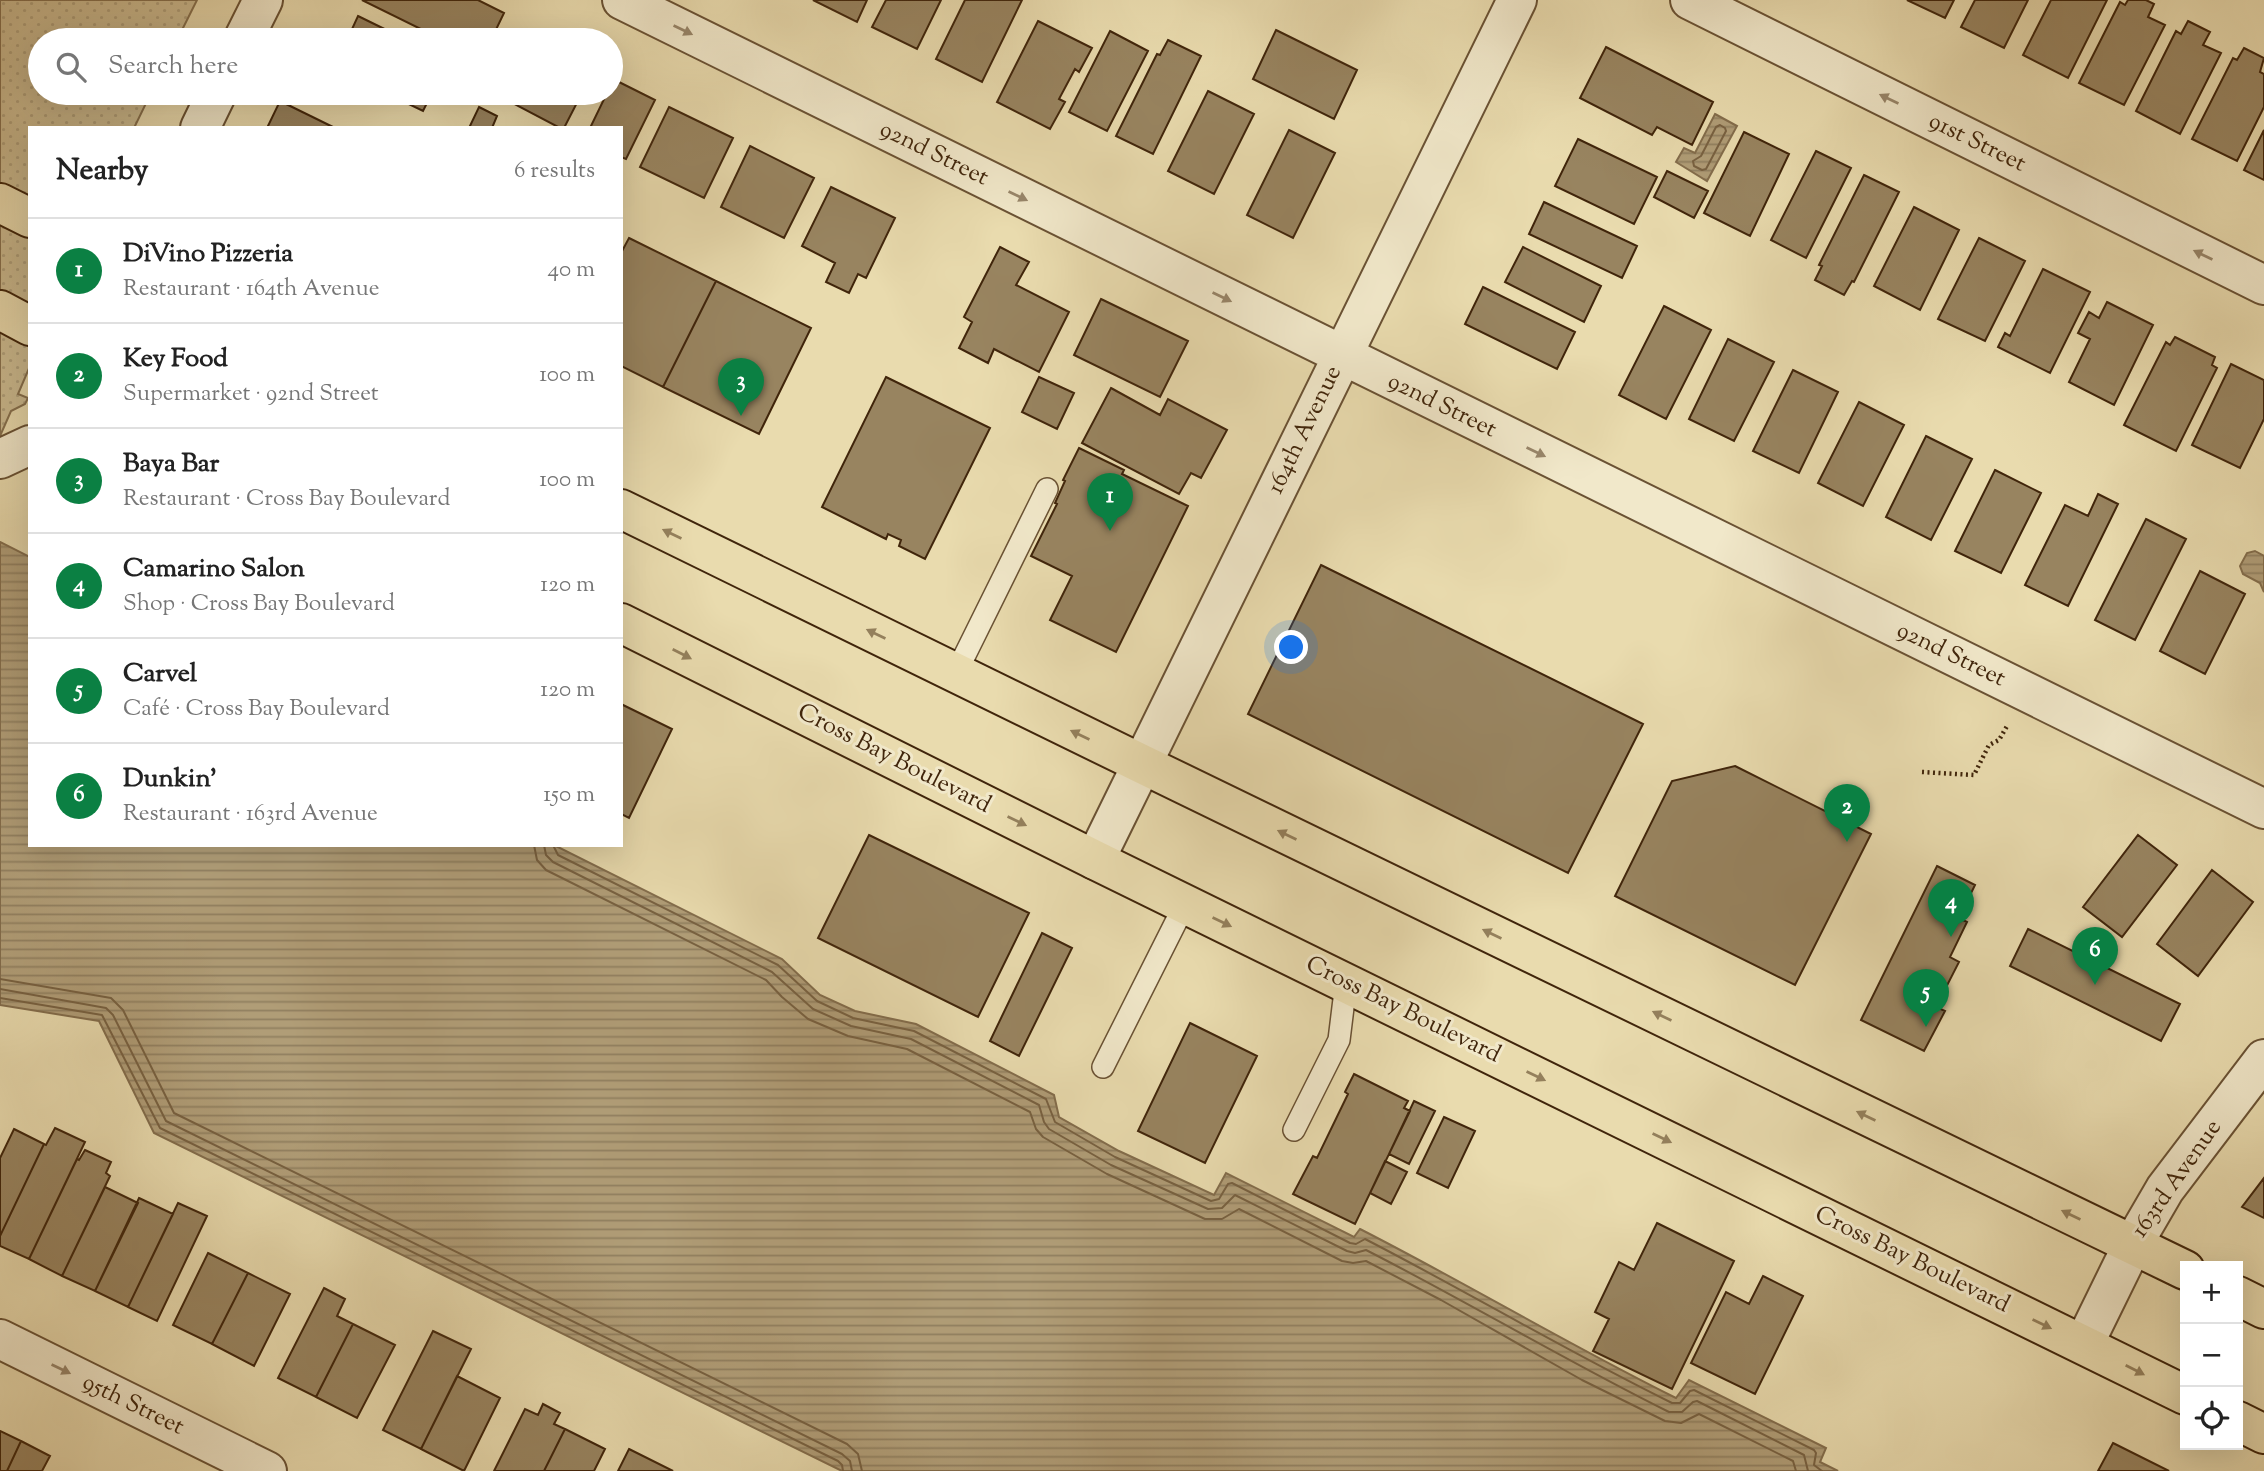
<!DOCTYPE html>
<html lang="en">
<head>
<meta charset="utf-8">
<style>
	:root { --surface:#fff; --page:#f6f6f6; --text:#222; --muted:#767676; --line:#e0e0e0; --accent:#0b8043 }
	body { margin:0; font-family:"Sorts Mill Goudy",serif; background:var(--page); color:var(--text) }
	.controls { position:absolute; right:21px; bottom:21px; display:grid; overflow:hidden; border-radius:0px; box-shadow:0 7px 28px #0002 }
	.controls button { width:63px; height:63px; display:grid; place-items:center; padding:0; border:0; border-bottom:2px solid var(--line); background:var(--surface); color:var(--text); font:35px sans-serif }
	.you { position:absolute; left:1292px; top:648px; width:24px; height:24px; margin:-18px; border:5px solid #fff; border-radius:50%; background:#1a73e8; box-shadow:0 0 0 10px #1a73e833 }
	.badge { display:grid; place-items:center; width:46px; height:46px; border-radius:50%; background:var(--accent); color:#fff; font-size:23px; font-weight:700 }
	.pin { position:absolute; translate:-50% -58px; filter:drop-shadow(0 2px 4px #0008) }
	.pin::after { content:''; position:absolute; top:37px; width:24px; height:21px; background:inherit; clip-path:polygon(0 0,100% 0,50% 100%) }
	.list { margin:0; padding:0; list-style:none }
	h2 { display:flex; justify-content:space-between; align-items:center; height:91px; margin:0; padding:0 28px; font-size:30px }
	h2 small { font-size:23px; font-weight:400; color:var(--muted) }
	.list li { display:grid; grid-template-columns:46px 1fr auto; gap:21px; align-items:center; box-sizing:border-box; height:105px; padding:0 28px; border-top:2px solid var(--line) }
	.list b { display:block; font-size:26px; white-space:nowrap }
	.list p { margin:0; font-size:23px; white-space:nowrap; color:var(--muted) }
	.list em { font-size:23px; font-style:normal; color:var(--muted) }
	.icon { flex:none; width:38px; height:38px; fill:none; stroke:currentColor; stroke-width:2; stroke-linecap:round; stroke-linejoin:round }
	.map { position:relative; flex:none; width:2264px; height:1471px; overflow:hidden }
	.search { position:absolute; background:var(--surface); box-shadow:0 7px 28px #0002; left:28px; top:28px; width:595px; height:77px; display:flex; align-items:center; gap:18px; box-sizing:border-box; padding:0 24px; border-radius:38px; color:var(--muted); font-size:26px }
	.panel { position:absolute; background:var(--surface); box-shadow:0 7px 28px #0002; left:28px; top:126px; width:595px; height:721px; border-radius:0px }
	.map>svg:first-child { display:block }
	.grass { fill:url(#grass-dots); stroke:#86704e; stroke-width:2 }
	.water { fill:url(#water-rules); stroke:#836d4c; stroke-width:2 }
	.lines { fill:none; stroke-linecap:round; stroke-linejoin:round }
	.shore { stroke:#786141; stroke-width:2 }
	.building { fill:#988460; stroke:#40250b; stroke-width:2 }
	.service-casing { stroke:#6a5234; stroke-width:24 }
	.minor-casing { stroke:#6a5234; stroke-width:42 }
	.primary-casing { stroke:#40250b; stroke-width:42 }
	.path { stroke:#40250b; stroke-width:4.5; stroke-dasharray:2 3.5; stroke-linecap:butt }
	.service { stroke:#f1e8ca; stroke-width:21 }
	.minor { stroke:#f1e8ca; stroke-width:38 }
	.primary { stroke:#e9dbae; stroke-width:38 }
	.oneway { fill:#98866a }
	.oneway2 { fill:#94805c }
	.labels { text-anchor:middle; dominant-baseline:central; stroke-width:6; stroke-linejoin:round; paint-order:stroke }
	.street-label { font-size:24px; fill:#40250b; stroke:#f1e8ca }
</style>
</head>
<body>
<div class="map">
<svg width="2264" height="1471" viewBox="0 0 2264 1471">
	<defs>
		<pattern id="grass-dots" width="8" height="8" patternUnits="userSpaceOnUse" patternTransform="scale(1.75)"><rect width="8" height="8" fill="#ccbc92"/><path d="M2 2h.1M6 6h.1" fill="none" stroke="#b0a17d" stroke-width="1.8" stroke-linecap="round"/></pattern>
		<pattern id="water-rules" width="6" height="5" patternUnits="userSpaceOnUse" patternTransform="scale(1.75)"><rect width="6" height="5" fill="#b09d77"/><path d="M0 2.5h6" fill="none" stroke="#918060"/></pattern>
	</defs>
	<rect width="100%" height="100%" fill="#e9dbae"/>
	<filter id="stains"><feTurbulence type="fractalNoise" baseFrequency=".00286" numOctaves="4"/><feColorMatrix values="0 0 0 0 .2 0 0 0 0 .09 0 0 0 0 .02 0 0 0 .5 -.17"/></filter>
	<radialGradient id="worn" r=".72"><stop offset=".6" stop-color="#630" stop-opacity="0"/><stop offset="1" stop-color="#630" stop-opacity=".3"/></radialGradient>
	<path class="grass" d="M0,0H197L177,40H40V93H151L134,128H30V366L18,394L28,398L25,404L11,411L0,436Z"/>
	<path class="water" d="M1715,114L1737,126L1707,181L1676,162L1684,148L1695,153Z
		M0,542L30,557V845H554L782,959L820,995L855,1011L916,1024L1054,1095L1059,1117L1119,1151L1214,1195L1226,1173L1354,1237L1360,1229C1466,1283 1569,1345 1676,1398L1689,1380L1826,1448L1820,1462L1838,1471H842L154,1133L99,1021L0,1005Z
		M2255,551L2264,556V592L2260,583L2243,574L2240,566L2247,553Z"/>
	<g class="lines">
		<path class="shore" d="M1720,125L1725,128L1726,131L1706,169L1702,170L1694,166L1693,161L1701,156L1716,127Z
			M534,845L537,860L546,870L766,980L782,997L808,1019L848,1036L907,1049L1030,1112L1036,1129L1043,1137L1107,1174L1205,1219H1222L1239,1209L1342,1261L1353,1263L1366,1261L1441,1300L1582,1380L1665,1421L1681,1423L1699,1414L1793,1461L1796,1471
			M544,845L546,855L553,862L772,972L813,1009L851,1026L911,1039L1039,1105L1044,1122L1049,1129L1111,1165L1208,1209L1222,1208L1235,1195L1347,1251L1355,1253L1366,1250C1468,1302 1566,1361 1669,1412H1682L1693,1402L1697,1401L1804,1455L1808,1471
			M553,845L558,855L778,965L817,1001L853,1018L914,1031L1046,1099L1055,1122L1115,1157L1211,1201L1219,1199L1228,1184L1232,1183L1350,1243L1356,1244L1365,1239C1468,1292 1568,1352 1672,1403H1680L1690,1391L1694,1390L1814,1450L1816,1453L1814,1465L1822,1471
			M0,979L111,998L123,1010L174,1113L847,1444L858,1454L862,1471
			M0,989L106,1008L113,1015L166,1121L842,1454L850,1461L852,1471
			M0,998L102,1015L160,1128L838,1461L842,1465L843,1471"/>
	</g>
	<path class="building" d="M362,0H478L504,13L491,40H443Z
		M813,0H867L857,22Z
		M886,0H941L917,49L872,27Z
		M965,0H1022L982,82L936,59Z
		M1907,0H1954L1945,18Z
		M1975,0H2028L2004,48L1961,27Z
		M2051,0H2107L2068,78L2023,55Z
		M2128,0H2146L2154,4L2148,17L2165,25L2124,105L2079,83L2120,2L2125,5Z
		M358,16L407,40H347Z
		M1038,21L1092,48L1079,72L1075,69L1059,99L1065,102L1050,129L997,102Z
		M2188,21L2210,32L2203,45L2221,53L2180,134L2136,111L2176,31L2181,34Z
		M1276,30L1357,70L1334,119L1253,79Z
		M1110,31L1148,51L1107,131L1069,112Z
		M1168,40L1201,56L1153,154L1116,136L1157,54L1160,55Z
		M1606,47L1713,102L1692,145L1657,127L1652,135L1580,98Z
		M2244,48L2264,58L2260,72L2264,74V107L2237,161L2192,139L2233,58L2237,60Z
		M613,79L655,100L626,159L621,157V128H590L607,93H611Z
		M1208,91L1254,114L1214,194L1168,171Z
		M386,93H432L423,111Z
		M501,93H582L564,128H560L499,96Z
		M280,101L335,128H267Z
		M479,107L497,116L492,128H469Z
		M669,107L733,138L704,198L640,167Z
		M1289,130L1335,153L1293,238L1247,215Z
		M2264,130V180L2244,170Z
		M1744,132L1789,154L1750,236L1704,213Z
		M1578,139L1657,177L1634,224L1555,186Z
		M750,146L814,178L784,238L721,207Z
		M1816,151L1851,168L1806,258L1771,240Z
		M1667,171L1708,191L1694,218L1654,197Z
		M1864,175L1899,192L1854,282L1852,281L1844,295L1815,280L1822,266L1819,265Z
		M831,187L895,218L866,278L858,274L849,293L826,282L835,263L802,246Z
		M1544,202L1637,246L1622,278L1529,234Z
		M1914,207L1959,230L1920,310L1874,286Z
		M629,238L716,281L663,387L621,366V253Z
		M1979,238L2025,261L1985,341L1938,319Z
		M1000,247L1029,262L1016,285L1069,312L1039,372L994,349L988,363L959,348L972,322L964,317Z
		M1523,247L1601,286L1584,322L1505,282Z
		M2043,269L2090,292L2050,373L1998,347L2005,333L2010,336Z
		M716,281L811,328L759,434L663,387Z
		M1483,287L1575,332L1557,369L1465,324Z
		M1101,299L1188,341L1160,397L1074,355Z
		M2107,302L2153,325L2114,405L2069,382L2090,339L2078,333L2089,312L2099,318Z
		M1664,306L1711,330L1666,419L1619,395Z
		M2175,337L2215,357L2212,365L2217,368L2176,451L2124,425L2166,342L2170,345Z
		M1728,339L1774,362L1734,441L1689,419Z
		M2231,364L2264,380V419L2240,468L2192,445Z
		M1793,370L1838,392L1799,473L1753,451Z
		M886,377L990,428L925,559L899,546L901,540L888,534L886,539L822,507Z
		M1039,377L1074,393L1057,429L1022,412Z
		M1111,388L1160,415L1168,399L1227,430L1201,478L1191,473L1179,494L1082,443Z
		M1859,402L1904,425L1863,506L1818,483Z
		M1926,436L1972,459L1931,540L1886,517Z
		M1079,448L1124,470L1122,474L1188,506L1116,652L1050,620L1072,576L1031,556L1057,504L1055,503L1065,481L1063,480Z
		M1995,470L2041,493L2001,573L1955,551Z
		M2098,494L2118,504L2068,606L2025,585L2065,505L2088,516Z
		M2146,519L2186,539L2135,640L2095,620Z
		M1321,565L1643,724L1568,873L1248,714Z
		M2200,571L2245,594L2205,674L2160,651Z
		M621,704L672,729L629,818L621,814Z
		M1735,766L1871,834L1795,985L1615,896L1672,781Z
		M869,835L1029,913L978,1017L818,938Z
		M2138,835L2177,865L2122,937L2083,907Z
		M1937,866L1975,885L1959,918L1967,922L1950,957L1959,962L1936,1007L1945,1011L1924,1051L1861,1020Z
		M2212,870L2253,902L2198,976L2157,944Z
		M2028,929L2180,1004L2161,1041L2010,966Z
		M1042,933L1072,948L1019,1056L990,1041Z
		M1190,1023L1257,1056L1205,1163L1138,1131Z
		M1354,1074L1408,1101L1404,1108L1410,1111L1355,1224L1293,1194L1313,1156L1317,1158L1348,1094L1345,1092Z
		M1414,1101L1435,1111L1409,1164L1389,1154Z
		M1444,1117L1475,1131L1448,1188L1417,1173Z
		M55,1128L85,1142L29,1259L0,1246V1236L44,1144L46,1145Z
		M14,1129L44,1144L0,1236V1158Z
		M85,1150L111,1162L106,1173L110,1176L62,1276L29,1259L77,1159L79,1160Z
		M1385,1161L1407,1172L1391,1204L1370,1193Z
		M2264,1178V1218L2242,1207Z
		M105,1187L138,1203L95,1291L62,1276Z
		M139,1198L173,1214L128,1307L95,1291Z
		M178,1203L207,1216L157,1321L128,1307Z
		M1657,1223L1734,1261L1672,1389L1593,1351L1609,1319L1595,1312L1619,1262L1634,1270Z
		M208,1253L248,1273L212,1344L173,1325Z
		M248,1273L290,1294L254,1366L212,1344Z
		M1763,1276L1803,1296L1755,1394L1691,1363L1726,1292L1749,1304Z
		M324,1288L345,1299L337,1316L353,1324L316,1397L278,1378Z
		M353,1324L395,1345L357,1418L316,1397Z
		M433,1331L471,1349L421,1449L383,1430Z
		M457,1376L500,1398L464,1471L421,1449Z
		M543,1404L560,1413L554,1424L565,1429L544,1471H494L525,1409L538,1415Z
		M565,1429L605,1449L594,1471H544Z
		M0,1431L21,1441L7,1471H0Z
		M21,1441L50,1456L42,1471H7Z
		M2113,1443L2169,1471H2098Z
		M629,1449L673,1471H618Z"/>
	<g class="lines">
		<defs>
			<path id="service" d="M956,673L1047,489
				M1103,1067L1185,904
				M1294,1130L1339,1040L1346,983"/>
			<path id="minor" d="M622,0L2264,809
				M1690,0L2264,285
				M243,40L263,0
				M200,128L217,93
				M0,459L30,445
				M1095,860L1517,0
				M0,1339L267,1471
				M2084,1344L2133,1244L2165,1189L2264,1059"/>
			<path id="primary" d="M0,203L30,218
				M0,310L30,326
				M621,509L1142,764L2185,1270
				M621,623L1095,860L2185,1395
				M2238,1296L2264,1309
				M2238,1421L2264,1434"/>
		</defs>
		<use href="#service" class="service-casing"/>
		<use href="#minor" class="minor-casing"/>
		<use href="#primary" class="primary-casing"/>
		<path class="path" d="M1922,772L1974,775L1989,745L1999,740L2007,726"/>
		<use href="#service" class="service"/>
		<use href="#minor" class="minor"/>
		<use href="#primary" class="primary"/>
	</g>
	<defs><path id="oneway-solid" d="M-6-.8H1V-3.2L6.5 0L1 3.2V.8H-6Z" transform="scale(1.75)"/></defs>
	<g class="oneway">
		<use href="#oneway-solid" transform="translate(683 30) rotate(26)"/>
		<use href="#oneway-solid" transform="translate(1889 99) rotate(-154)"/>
		<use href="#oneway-solid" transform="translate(1018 196) rotate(26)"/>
		<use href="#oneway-solid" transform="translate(2203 255) rotate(-154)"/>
		<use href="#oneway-solid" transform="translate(1222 297) rotate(26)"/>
		<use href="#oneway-solid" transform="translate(1536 452) rotate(26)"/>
		<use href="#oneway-solid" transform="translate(61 1369) rotate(26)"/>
	</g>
	<g class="oneway2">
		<use href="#oneway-solid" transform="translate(672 534) rotate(-154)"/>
		<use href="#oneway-solid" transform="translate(876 634) rotate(-154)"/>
		<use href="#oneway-solid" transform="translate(682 654) rotate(27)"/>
		<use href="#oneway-solid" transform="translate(1080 735) rotate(-154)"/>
		<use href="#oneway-solid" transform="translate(1017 821) rotate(26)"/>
		<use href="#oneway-solid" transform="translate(1287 835) rotate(-154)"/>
		<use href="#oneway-solid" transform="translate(1222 922) rotate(26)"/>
		<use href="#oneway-solid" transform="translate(1492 934) rotate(-154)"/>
		<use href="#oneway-solid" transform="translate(1662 1016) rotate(-154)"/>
		<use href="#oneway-solid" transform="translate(1536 1076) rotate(26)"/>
		<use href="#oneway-solid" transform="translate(1866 1116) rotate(-154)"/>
		<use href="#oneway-solid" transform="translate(1662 1138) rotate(26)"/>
		<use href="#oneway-solid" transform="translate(2071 1215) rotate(-154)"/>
		<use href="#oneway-solid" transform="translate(2042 1324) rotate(26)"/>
		<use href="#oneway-solid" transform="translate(2135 1370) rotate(27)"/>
	</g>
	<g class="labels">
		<g class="street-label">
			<text transform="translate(1977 143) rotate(26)">91st Street</text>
			<text transform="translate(934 154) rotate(26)">92nd Street</text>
			<text transform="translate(1442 406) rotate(26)">92nd Street</text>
			<text transform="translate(1305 430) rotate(-64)">164th Avenue</text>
			<text transform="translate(1951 655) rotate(26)">92nd Street</text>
			<text transform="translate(894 759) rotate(27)">Cross Bay Boulevard</text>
			<text transform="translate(1403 1010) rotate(26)">Cross Bay Boulevard</text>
			<text transform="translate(2177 1179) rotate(-55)">163rd Avenue</text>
			<text transform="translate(1912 1260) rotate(26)">Cross Bay Boulevard</text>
			<text transform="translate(133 1405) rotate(26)">95th Street</text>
		</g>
	</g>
	<rect width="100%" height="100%" filter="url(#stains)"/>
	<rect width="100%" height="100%" fill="url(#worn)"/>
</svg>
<div class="controls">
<button>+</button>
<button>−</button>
<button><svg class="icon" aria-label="locate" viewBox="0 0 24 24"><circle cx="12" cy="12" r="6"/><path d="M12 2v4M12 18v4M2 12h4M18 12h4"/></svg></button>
</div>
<div class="you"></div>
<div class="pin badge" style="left:1110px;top:531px">1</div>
<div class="pin badge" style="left:1847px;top:842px">2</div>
<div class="pin badge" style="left:741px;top:416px">3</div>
<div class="pin badge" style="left:1951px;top:937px">4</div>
<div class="pin badge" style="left:1926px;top:1027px">5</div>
<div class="pin badge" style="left:2095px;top:985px">6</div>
<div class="search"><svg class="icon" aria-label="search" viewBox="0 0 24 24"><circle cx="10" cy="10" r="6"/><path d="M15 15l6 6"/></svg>Search here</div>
<section class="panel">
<h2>Nearby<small>6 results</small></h2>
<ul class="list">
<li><span class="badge">1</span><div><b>DiVino Pizzeria</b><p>Restaurant · 164th Avenue</p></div><em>40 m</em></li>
<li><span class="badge">2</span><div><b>Key Food</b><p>Supermarket · 92nd Street</p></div><em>100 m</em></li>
<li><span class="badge">3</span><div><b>Baya Bar</b><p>Restaurant · Cross Bay Boulevard</p></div><em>100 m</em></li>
<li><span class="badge">4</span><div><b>Camarino Salon</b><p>Shop · Cross Bay Boulevard</p></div><em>120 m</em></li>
<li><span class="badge">5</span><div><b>Carvel</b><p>Café · Cross Bay Boulevard</p></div><em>120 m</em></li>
<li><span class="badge">6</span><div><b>Dunkin'</b><p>Restaurant · 163rd Avenue</p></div><em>150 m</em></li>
</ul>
</section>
</div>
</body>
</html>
